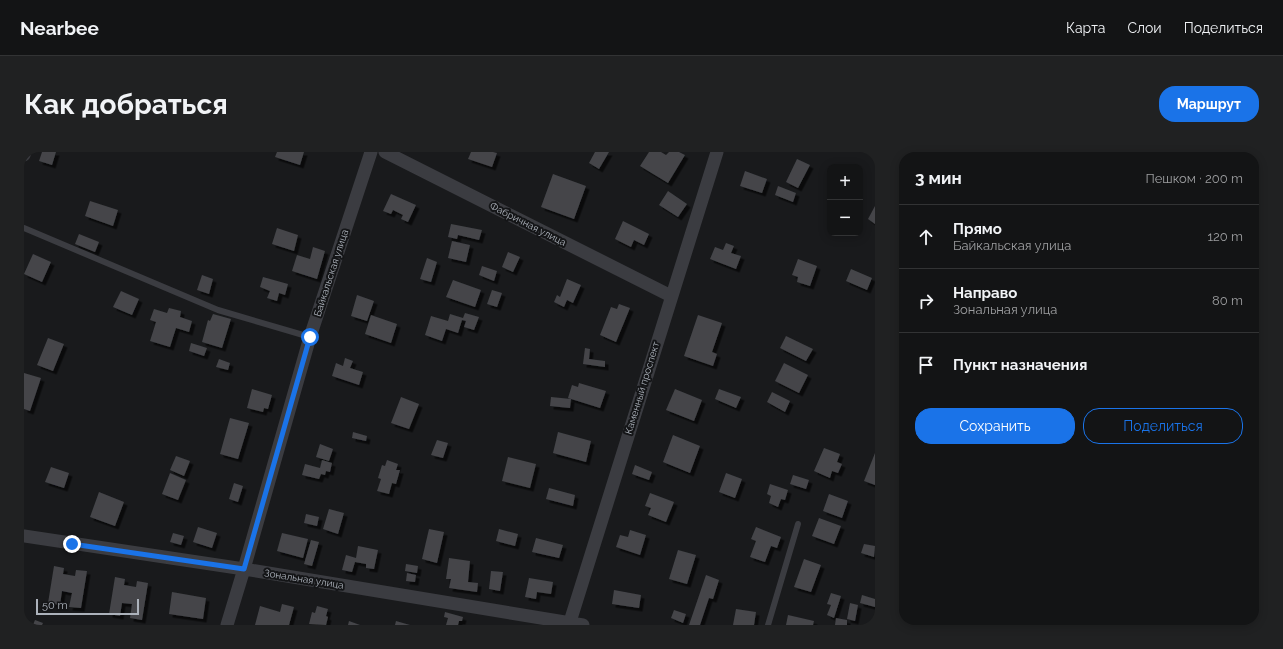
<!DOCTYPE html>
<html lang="ru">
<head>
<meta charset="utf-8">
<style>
	:root { --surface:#131415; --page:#202122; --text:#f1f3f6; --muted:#9d9ea0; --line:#323334; --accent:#1a73e8 }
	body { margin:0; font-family:Raleway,sans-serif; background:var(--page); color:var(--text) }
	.controls { position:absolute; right:12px; top:12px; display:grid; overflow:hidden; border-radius:8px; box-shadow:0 2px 10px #0003 }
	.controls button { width:36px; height:36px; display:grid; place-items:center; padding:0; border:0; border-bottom:1px solid var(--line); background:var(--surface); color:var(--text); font:20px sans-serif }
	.scale { position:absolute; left:12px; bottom:10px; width:103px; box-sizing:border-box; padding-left:4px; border:2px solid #acb2bb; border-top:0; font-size:11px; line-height:14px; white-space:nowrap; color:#acb2bb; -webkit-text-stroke:3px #141517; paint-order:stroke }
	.stop { position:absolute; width:12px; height:12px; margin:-9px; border:3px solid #1a73e8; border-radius:50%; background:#fff }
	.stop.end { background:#1a73e8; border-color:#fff; box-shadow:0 1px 4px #0008 }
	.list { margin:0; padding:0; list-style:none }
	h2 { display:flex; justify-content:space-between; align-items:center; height:52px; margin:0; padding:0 16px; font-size:17px }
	h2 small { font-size:13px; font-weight:400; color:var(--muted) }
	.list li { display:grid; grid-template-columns:26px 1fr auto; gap:12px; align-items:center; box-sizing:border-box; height:64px; padding:0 16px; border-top:1px solid var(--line) }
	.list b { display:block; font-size:15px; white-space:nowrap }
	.list p { margin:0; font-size:13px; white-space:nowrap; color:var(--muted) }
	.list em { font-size:13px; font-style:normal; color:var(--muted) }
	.actions { display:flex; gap:8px; padding:12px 16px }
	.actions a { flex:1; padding:9px 0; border:1px solid var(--accent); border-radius:16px; text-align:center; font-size:14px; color:var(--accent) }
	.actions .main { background:var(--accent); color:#fff }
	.icon { flex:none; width:22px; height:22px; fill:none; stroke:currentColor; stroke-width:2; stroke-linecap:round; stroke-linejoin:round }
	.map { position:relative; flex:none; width:851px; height:473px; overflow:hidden; border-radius:16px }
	header { display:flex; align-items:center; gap:24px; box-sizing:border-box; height:56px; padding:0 20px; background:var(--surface); border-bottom:1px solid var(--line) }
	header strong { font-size:19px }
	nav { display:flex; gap:22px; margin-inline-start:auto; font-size:14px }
	.intro { display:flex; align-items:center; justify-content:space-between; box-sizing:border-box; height:96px; padding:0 24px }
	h1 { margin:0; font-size:28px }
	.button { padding:10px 18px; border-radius:16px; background:var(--accent); color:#fff; font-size:14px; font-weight:700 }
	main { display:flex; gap:24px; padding:0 24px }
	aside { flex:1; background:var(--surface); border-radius:16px; box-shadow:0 2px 10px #0003 }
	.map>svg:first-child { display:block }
	.building { fill:#444549; filter:url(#shadow) }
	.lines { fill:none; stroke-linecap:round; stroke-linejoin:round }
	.service { stroke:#3b3c41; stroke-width:6 }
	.minor { stroke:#3b3c41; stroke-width:13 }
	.route { stroke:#1a73e8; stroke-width:5 }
	.labels { text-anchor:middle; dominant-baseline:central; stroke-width:4; stroke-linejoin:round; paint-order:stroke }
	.street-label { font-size:10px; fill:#acb2bb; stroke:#141517 }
</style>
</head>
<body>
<header>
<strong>Nearbee</strong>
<nav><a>Карта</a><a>Слои</a><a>Поделиться</a></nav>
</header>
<div class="intro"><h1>Как добраться</h1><a class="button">Маршрут</a></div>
<main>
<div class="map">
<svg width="851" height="473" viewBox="0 0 851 473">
	<defs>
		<filter id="shadow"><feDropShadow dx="3.5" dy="3.5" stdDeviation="0" flood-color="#0009"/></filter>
	</defs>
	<rect width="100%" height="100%" fill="#191a1c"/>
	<path class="building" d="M18,0H32L28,13L15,9Z
		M253,0H280L276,13L251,5Z
		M447,0H469L473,1L468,15L444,7Z
		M571,0H585L575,17L565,11Z
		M625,0H637L642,3L645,0H655L661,3L644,31L616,14Z
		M773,7L786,13L774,36L762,30Z
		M721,19L743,27L738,41L716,34Z
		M529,22L562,34L550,67L517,55Z
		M754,34L772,41L769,50L751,43Z
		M644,39L663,52L654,65L635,53Z
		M367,42L392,53L384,70L377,67L379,63L369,58L367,62L359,59Z
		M66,49L94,58L89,74L61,64Z
		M851,54V72L844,67Z
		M599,69L625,82L620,93L610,88L607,95L591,87Z
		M427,72L458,78L455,88L434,83L433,87L424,85Z
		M253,76L274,83L270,99L248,92Z
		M55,82L75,90L71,100L51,92Z
		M428,89L446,93L442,110L424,106Z
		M702,91L710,94L707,101L717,104L712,117L686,107L691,95L699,98Z
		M289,95L301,99L293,127L268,119L273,103L286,107Z
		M484,100L496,105L489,120L478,115Z
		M9,102L27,110L18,130L0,122Z
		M403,106L413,110L407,130L396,127Z
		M774,107L793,114L786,134L773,130L774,125L768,123Z
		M458,114L473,119L470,129L455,123Z
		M827,117L848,126L843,138L822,129Z
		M178,123L189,127L185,142L173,138Z
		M239,125L264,132L261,143L255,141L253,149L243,146L246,139L236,135Z
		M543,127L557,133L549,151L543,148L540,155L530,150L533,143L536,145Z
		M429,128L457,138L451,155L422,145Z
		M468,138L478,141L473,155L463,152Z
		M97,139L115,147L108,163L89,155Z
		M333,143L350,149L343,169L327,164Z
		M595,152L606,156L592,190L576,183L587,155L593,157Z
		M145,156L157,159L156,165L168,169L165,180L152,176L146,195L126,189L132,170L126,168L130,157L143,161Z
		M441,161L455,165L450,178L440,175L442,169L438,168L434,181L422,177L418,189L401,183L407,164L424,169L426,162L439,166Z
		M189,162L207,167L198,196L178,190L184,168L186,169Z
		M347,163L373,172L367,191L341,182Z
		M674,163L698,171L688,200L693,202L689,214L660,204Z
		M762,184L789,197L782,209L756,196Z
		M24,186L40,192L29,219L13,213Z
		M167,191L183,196L180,204L165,199Z
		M561,196L566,197L565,207L581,209V215L559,212Z
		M321,206L329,209L326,216L339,220L335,233L308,224L312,211L319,214Z
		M195,207L206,211L204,218L192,215Z
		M760,211L784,223L775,241L751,229Z
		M0,221L17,226L6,259L0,257Z
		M555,231L582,239L576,256L544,246L548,233L554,235Z
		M228,237L248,243L244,257L240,256L239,260L223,256Z
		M651,237L678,248L670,269L642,258Z
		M695,237L717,245L712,256L691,247Z
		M748,240L766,249L761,260L743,250Z
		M377,245L395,252L385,277L367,271Z
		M527,245L547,247L546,256L526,254Z
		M206,266L225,271L214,307L196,302Z
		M329,280L343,284L342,289L328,286Z
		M534,280L567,289L562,310L529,301Z
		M649,283L676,294L666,321L639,310Z
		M413,288L424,291L419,306L407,303Z
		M296,292L309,297L305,309L292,305Z
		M800,296L816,302L813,310L818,312L814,321L808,319L806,326L790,319Z
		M851,301V333L840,329Z
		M152,304L166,309L160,324L146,318Z
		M484,305L512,312L506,336L478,329Z
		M298,308L308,311L306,320L302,319L301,323L297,322L295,327L278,323L281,312L296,316Z
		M363,308L374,312L372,318H376L372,332L368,331L365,342L353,339L357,327L354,326L358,313L361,314Z
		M611,313L628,320L625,328L608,322Z
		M27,315L45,321L40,336L21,330Z
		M146,321L162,328L154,348L138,342Z
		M702,321L718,327L711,346L695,340Z
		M769,323L785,328L782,337L766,332Z
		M210,331L219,334L214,350L205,347Z
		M746,332L764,338L761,348L757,347L754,355L745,351L747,344L743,342Z
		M525,336L551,343L549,354L522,347Z
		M75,340L100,350L91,374L66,365Z
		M626,341L650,350L642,370L624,363L627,356L621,354Z
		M805,342L824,349L818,366L799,359Z
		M305,357L320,361L314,382L299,377Z
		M282,362L295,365L293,374L280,371Z
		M795,366L817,374L810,392L788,384Z
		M174,375L193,381L188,396L169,390Z
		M732,375L757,385L753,396L747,394L741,410L726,405L732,389L727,387Z
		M405,377L420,380L413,411L398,407Z
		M475,377L494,382L491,394L472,389Z
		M606,378L622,383L616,403L592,395L596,383L604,385Z
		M149,381L160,384L157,393L146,390Z
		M258,381L284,387L279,406L253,399Z
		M512,386L539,393L535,406L508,400Z
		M287,388L295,390L288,414L280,412Z
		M840,392L851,394L850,405L837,401Z
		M334,394L354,398L350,417L342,416V412L331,410L328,420L318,418L322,403L332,406Z
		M654,398L672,403L663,432L645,427Z
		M425,406L446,409L444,430L454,431L453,440L425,436L427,427H422Z
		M780,407L797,413L787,440L770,435Z
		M382,412L394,414L393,421L381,419Z
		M30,414L40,416L39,422L51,424L52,418L63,419L57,456L45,455L48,441L38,439L36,453L24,451Z
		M467,419L479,420L476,439L465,437Z
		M383,421L392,423L391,430L382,429Z
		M682,423L695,428L689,447L685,446L676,473H665Z
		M91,425L101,427L100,433L112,435L113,429L124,431L118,468L106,466L108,452L98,451L96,464L85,462Z
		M505,426L529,430L527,442L513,440L512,447L501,445Z
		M590,438L617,443L615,456L588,452Z
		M148,440L182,446L179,467L145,462Z
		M807,441L817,444L810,466L803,463L807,453L803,452Z
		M838,443L851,447V455L836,451Z
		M826,451L834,453L831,469L823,467Z
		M258,452L270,455L265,473H231L236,454L256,460Z
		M293,454L304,457L302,464L304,465L302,473L285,472L288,460L291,461Z
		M712,457L732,460L730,473H709Z
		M650,458L662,462L659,471L647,466Z
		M421,460L439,465L438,469H435L434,473H422L424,466L420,465Z
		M764,463L790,469L789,473H762Z
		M812,466L823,468V473H811Z
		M11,468L19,471L18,473H9Z
		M325,469L336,473H324Z
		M372,469L386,473H371Z"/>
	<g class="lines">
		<path class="service" d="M0,76L194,158L286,185
			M744,473L774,372"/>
		<path class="minor" d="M361,0L647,144
			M0,3L1,0
			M0,384L220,417L559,473
			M203,473L220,417L286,185L347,0
			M545,473L693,0"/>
	</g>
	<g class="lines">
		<path class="route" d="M48,392L220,417L286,185"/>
	</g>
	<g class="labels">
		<g class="street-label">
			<text transform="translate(504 72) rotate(27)">Фабричная улица</text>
			<text transform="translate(307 121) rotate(-72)">Байкальская улица</text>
			<text transform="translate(618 236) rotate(-73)">Каменный проспект</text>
			<text transform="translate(280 427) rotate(9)">Зональная улица</text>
		</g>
	</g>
</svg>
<div class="controls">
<button>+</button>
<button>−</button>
</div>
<div class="scale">50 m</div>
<div class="stop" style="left:286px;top:185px"></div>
<div class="stop end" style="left:48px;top:392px"></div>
</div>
<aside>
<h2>3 мин<small>Пешком · 200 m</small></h2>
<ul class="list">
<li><svg class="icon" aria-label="ahead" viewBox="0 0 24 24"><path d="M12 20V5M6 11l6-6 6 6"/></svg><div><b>Прямо</b><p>Байкальская улица</p></div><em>120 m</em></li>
<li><svg class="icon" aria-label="right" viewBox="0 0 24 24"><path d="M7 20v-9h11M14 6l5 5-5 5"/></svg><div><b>Направо</b><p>Зональная улица</p></div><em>80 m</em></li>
<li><svg class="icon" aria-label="arrive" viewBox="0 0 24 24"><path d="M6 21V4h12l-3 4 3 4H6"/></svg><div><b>Пункт назначения</b></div></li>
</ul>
<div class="actions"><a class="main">Сохранить</a><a>Поделиться</a></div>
</aside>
</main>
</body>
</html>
